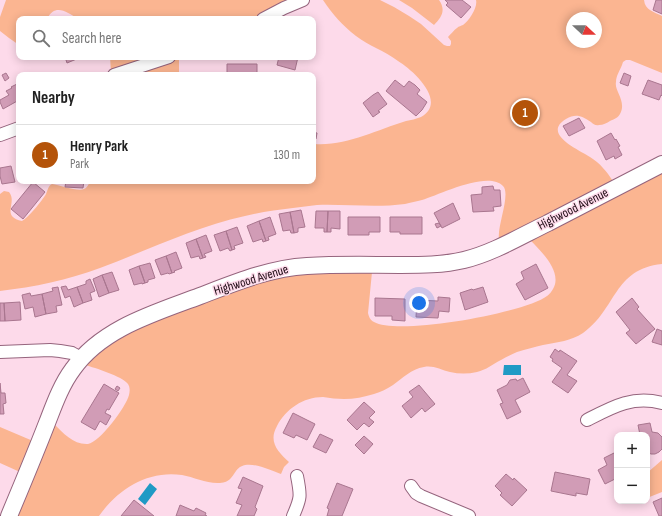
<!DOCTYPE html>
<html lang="en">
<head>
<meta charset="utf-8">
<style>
	:root { --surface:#fff; --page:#f2f2f2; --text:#222; --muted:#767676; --line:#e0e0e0; --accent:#b45309 }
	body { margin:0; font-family:"Sofia Sans Condensed",sans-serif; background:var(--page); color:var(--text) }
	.controls { position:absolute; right:12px; bottom:12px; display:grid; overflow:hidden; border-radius:8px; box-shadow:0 2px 10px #0003 }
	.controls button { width:36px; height:36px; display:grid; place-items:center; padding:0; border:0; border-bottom:1px solid var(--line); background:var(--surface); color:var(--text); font:20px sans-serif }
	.compass { position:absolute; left:566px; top:12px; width:36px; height:36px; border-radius:50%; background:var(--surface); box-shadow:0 2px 10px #0003; rotate:112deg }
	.you { position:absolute; left:419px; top:303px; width:14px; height:14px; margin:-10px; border:3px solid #fff; border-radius:50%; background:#1a73e8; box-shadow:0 0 0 6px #1a73e833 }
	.badge { display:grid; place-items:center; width:26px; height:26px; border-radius:50%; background:var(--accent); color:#fff; font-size:13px; font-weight:700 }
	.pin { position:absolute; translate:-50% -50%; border:2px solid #fff; box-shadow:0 1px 4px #0006 }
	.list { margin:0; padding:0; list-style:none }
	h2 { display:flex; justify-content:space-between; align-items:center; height:52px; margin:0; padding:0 16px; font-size:17px }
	h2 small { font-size:13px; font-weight:400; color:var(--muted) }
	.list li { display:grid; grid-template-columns:26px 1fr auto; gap:12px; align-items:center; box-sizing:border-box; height:60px; padding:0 16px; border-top:1px solid var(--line) }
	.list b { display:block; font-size:15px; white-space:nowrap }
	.list p { margin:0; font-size:13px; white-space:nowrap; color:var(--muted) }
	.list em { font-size:13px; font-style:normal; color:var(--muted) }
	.icon { flex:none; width:22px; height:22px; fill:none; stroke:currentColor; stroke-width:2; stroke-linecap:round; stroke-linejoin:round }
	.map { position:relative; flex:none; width:662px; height:516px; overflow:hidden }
	.search { position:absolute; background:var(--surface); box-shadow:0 2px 10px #0003; left:16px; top:16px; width:300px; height:44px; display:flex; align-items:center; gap:10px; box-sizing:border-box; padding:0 14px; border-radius:8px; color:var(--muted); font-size:15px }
	.panel { position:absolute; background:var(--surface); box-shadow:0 2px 10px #0003; left:16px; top:72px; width:300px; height:112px; border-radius:8px }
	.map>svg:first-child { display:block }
	.green { fill:#fbb591; fill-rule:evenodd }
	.water { fill:#209ac5 }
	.building { fill:#d19cb6; stroke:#a9768f }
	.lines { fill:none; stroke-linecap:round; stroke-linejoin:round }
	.street-casing { stroke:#95647d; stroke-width:14 }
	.secondary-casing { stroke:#95647d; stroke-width:18 }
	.street { stroke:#fff; stroke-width:12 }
	.secondary { stroke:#fff; stroke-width:16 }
	.labels { text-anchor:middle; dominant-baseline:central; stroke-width:3; stroke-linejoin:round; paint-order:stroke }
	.street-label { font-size:13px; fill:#1b0912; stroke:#fddaea }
</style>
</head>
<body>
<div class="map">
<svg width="662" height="516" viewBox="0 0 662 516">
	<rect width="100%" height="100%" fill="#fddaea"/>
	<path class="green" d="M6,0H290L254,19H78C67,12 55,3 47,19H19V45L9,38L0,31V17Z
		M323,0H380L394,7L409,16L421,24L444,45L447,46H450L451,44V41L448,37C451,34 454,30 457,28C459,26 461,26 463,25C469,21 478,7 476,0H644C645,10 654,12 662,16V73L630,60H626L623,62L622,65C620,70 616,76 616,82C614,91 627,101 620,114C618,118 614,119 610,121C607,123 603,125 599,125C596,126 593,124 591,122C582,116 576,113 566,119C541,134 580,150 590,157C600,163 607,172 613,181L499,239C497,226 511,194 503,186C488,170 439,195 422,200C417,201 410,203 405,204C376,208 346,204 317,205C309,206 301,207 293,208C277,210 261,212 245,216C195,227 148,250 100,268C68,280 34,287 0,291V194L4,191L9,192C18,203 0,216 22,221C28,218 42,201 46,194C48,190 48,186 52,184C60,185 78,192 84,189C87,188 89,184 90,181H313V143L315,144C347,146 376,130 406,121C411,120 416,119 421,117C448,102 413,70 398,61C385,51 369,46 356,36C341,24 334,16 323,0ZM572,18H596V42H572Z
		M399,0H439C446,10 442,17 434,25L412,8Z
		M110,57H155L111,72Z
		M179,58V75H140L138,71Z
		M662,172V264C613,269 617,309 583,333C571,341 558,342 543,345C535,347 526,349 517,352C512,354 506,357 501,360C493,364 486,370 477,372C468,374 459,374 450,372C441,370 433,365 424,367C411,369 403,378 393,385C387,389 381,392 374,394C364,397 354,399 344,399C337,399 330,398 323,397C303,397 286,409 277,426C268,442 278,452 289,462L284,467L281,474C269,470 245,457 236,471C231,478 230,482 220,483C207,484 194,477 182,475C148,470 118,489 99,516H17L54,424C63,433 74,445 88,444C100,442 126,407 129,395C130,391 130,387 128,384C122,376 95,368 85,365L103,349L134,330L254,283L306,273L372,272L368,313C369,317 370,320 374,322C398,336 525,313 547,296C549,295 552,291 553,289C563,272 541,251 530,240Z
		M0,427L33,441L20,472L0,463Z
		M662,460V492L647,498V473Z"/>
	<path class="water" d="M504,365H521V375H503Z
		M150,483L157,489L145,505L138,499Z"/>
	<path class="building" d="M445,0H462L471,7L461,18L446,5L448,3Z
		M656,0H662V14L653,10Z
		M65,57H79V58L67,63Z
		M279,57H298L295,70L277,65Z
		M227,64H257V75H227Z
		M6,73L9,78L5,81L2,75Z
		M624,73L631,76L628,86L620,83Z
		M395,80L404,87L409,81L415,85L420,90L417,94L427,102L422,110L416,116L386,91Z
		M648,80L662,85V96L661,95L659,100L642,94Z
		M17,84L18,85L19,84V100L3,109L0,102V100L9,95L6,91L12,88L11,87Z
		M378,92L387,104L378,111L380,112L373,117L363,103L373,95Z
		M579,118L585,128L569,136L563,126Z
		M313,132L317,133L316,139L313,138Z
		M611,133L615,140L616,139L620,146L618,147L622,155L615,159L614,156L606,160L597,141Z
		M11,166L15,182L2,184L0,176V168Z
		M66,181H84L83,188L65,187Z
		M33,182L45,192L23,219L11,209Z
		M493,186L494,190H500L501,206L493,207L494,211L473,212L471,195L482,194V187Z
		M453,203L460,219L442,228L434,213Z
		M301,210L305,227L298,228V232L294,233L290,212Z
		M316,211H328L327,232H324V228H315Z
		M328,211H340V229L331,228V232H327Z
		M290,212L294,233H291L290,230L283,231L279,214Z
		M270,217L276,234L268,237L269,240L266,241L259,221Z
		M348,217H380V232H369V235H348Z
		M390,217H422V234H400V232H390Z
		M259,221L266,241L263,242L262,239L253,242L247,226Z
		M439,223L441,226L437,228L435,224Z
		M237,227L243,243L234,246L235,249L232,250L226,231Z
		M226,231L232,250L230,251L228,248L220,251L214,235Z
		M206,235L212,251L204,254L206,257L203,258L196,239Z
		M196,239L203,258L200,259L199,256L191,258L186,243Z
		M176,252L182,268L174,271L175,272L172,273L166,256Z
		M166,256L172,273L169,274L168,273L161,275L155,260Z
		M150,263L155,278L148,280V282L145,283L139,266Z
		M536,264L548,288L525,300L516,284L524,279L521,272Z
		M139,266L145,283L142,284V283L134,285L129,270Z
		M112,272L119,290L109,293L102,275Z
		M102,275L109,293L99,297L93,279Z
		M90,279L95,291L90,293L92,300L83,303L77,287L86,284V281Z
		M66,286L68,290L77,287L83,303L74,307L70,296L65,298L61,287Z
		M58,287L62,305L56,306L57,312L46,314L42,294L53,291L52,288Z
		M483,287L488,302L465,310L460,293L472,289L473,290Z
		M30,293L31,296L42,294L46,314L35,317L33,307L25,309L22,295Z
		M438,297L450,298L449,312L439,311L438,318L416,317L417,300L438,301Z
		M375,298L405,299V321L392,320V316H375Z
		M632,298L639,307L637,309L655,329L636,344L626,333L630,330L616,312Z
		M20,302L21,320L5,321L4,303Z
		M0,303H4L5,321H0Z
		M657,329L662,331V345L652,342Z
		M555,349L559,352L560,350L577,361L567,375L577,381L568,393L552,382L562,368L552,361L553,359L550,357Z
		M523,378L530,392L515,400L521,412L507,419L500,404L503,403L497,390L507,385L510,380L516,379L517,381Z
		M0,383L1,393H5L6,403L3,404L4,414H0Z
		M104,384L119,393L109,410L107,409L105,413L111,416L106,425L100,421L95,430L81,422Z
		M419,385L435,404L425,412L422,408L411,418L402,406L413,397L409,392Z
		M117,386L120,388L118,391L115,389Z
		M364,402L375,412L369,418L374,422L369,427L364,423L357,430L347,420Z
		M293,413L315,424L307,440L296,435L294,438L283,433Z
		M650,423L652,432L658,433L662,437V449L659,452L655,454H651L647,452V435H640L638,425Z
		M320,434L333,440L326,453L313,447Z
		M364,436L373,444L364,454L355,445Z
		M614,453L615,455L617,454V478L605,484L598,470L607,465L604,458Z
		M555,472L590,479L587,495L576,493V496L551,491Z
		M506,474L513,480L514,478L527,490L512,506L500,495L502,493L495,486Z
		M243,477L263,486L255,507L257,509L254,516H237L242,505L236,503L242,489L238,488Z
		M337,483L353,489L342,516H327L329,509L327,508Z
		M662,498V516H659L653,502Z
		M134,500L154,516H121Z
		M180,505L194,511L196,508L206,513L205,515L207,516H176Z"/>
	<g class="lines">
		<defs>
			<path id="street" d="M263,19L284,8L303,0
				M114,75L169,57
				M0,135L19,128
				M0,352L50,350L60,351L72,353L81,358
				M587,420C612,407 633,395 662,403
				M411,486L416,493L421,496L469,516
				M293,516C301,498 301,496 297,476"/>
			<path id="secondary" d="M9,516C22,485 35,454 47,423C54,405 61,385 73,369C102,328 155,313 200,296C234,283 270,268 307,266C338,264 369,265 400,265C421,265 443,265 464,260C493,253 521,236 548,223C586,203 624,184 662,164"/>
		</defs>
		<use href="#street" class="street-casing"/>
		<use href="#secondary" class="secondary-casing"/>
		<use href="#street" class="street"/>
		<use href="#secondary" class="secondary"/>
	</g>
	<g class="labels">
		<g class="street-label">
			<text transform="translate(573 209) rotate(-27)">Highwood Avenue</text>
			<text transform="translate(251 280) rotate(-17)">Highwood Avenue</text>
		</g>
	</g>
</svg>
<div class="controls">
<button>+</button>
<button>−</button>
</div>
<svg class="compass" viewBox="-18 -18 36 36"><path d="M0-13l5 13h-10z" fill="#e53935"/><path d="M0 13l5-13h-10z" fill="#767676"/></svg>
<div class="you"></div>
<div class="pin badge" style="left:525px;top:113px">1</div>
<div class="search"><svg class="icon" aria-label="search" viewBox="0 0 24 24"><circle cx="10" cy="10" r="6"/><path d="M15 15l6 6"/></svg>Search here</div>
<section class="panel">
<h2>Nearby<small></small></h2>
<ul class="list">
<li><span class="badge">1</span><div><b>Henry Park</b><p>Park</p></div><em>130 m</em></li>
</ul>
</section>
</div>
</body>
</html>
